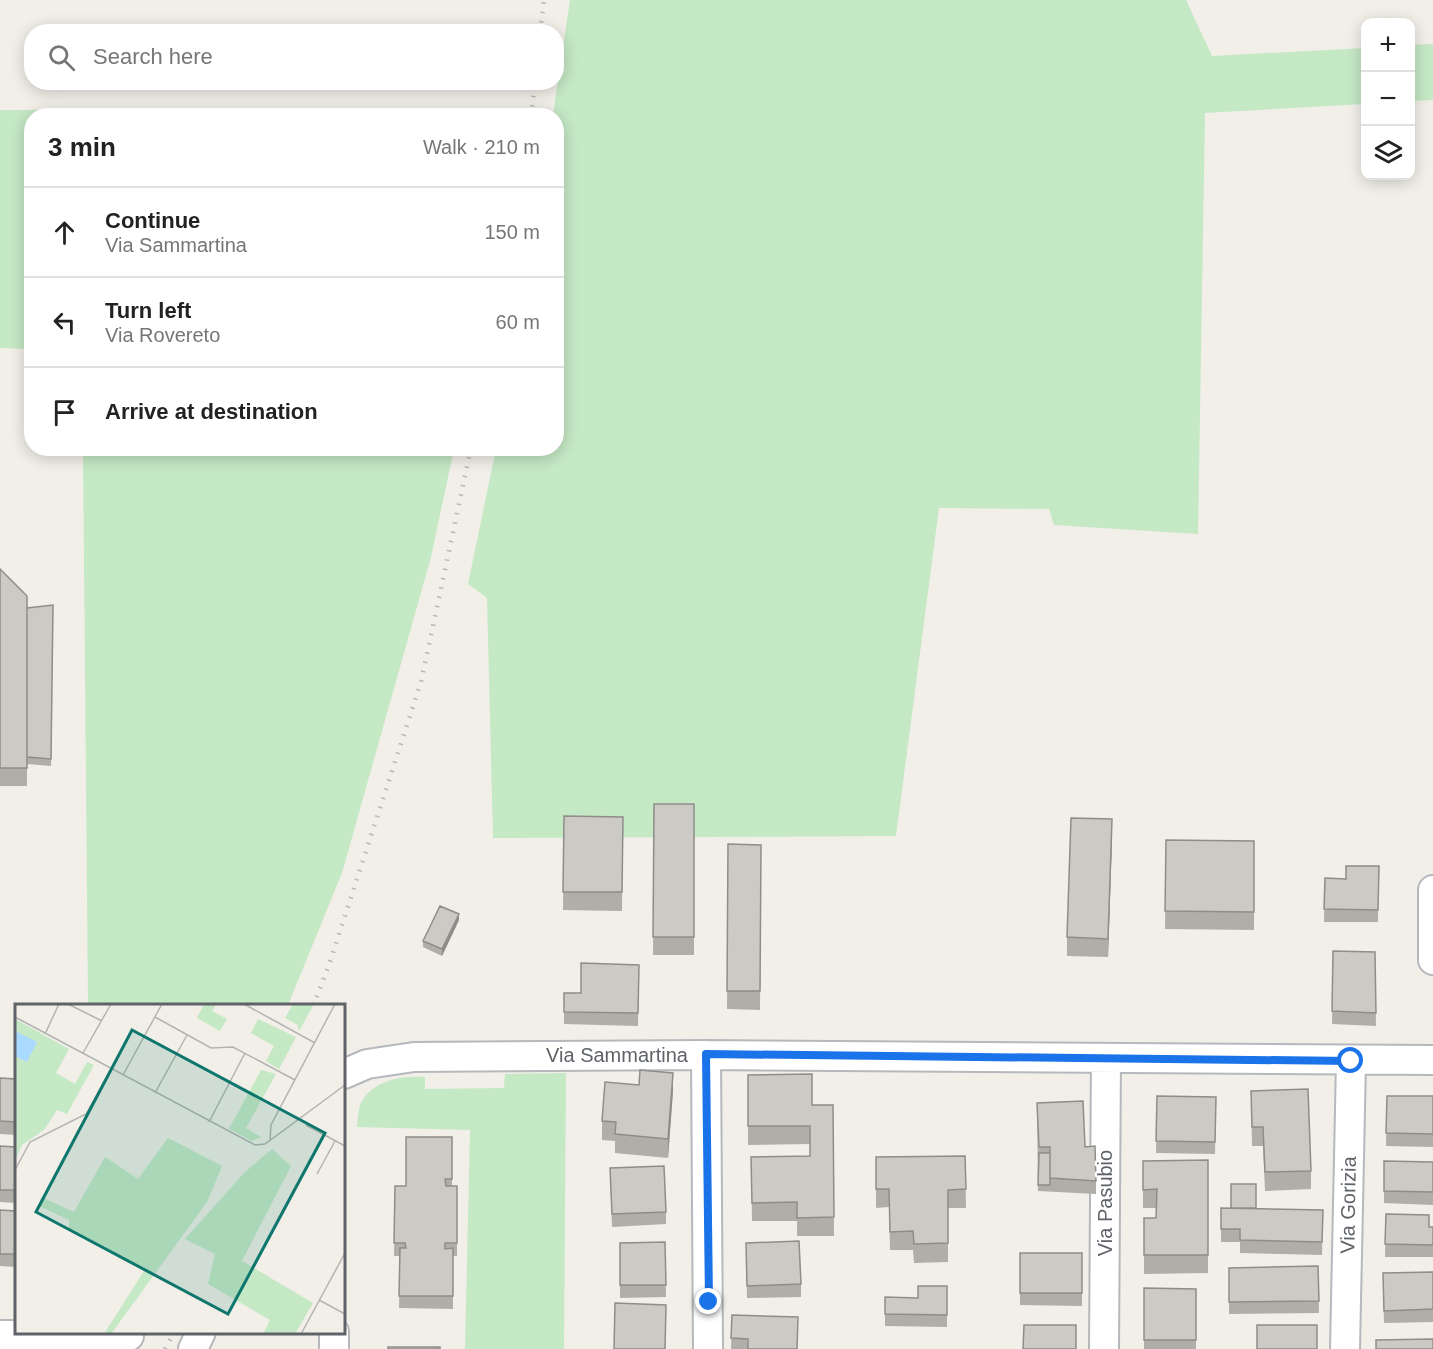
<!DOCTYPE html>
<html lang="en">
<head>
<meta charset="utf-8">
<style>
	:root { --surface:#fff; --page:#f2f2f2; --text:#222; --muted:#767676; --line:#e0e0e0 }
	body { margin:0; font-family:Arial,sans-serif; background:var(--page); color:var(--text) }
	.controls { position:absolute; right:18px; top:18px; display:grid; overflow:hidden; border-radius:12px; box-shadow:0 3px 15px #0003 }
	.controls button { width:54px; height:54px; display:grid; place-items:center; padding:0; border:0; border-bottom:2px solid var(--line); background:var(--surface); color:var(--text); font:30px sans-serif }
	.stop { position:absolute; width:18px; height:18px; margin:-14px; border:4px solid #1a73e8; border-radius:50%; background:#fff }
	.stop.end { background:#1a73e8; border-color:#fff; box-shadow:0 2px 6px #0008 }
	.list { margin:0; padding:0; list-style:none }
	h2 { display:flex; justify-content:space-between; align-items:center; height:78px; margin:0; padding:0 24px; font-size:26px }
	h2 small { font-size:20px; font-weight:400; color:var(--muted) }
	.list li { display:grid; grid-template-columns:39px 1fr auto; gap:18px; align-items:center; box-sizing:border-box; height:90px; padding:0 24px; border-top:2px solid var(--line) }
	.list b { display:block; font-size:22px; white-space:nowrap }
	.list p { margin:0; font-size:20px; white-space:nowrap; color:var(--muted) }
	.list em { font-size:20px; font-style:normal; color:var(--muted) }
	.icon { flex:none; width:33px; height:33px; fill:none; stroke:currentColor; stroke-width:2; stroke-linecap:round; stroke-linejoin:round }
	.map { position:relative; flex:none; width:1433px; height:1349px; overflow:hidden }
	.search { position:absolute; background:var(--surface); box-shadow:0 3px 15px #0003; left:24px; top:24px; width:540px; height:66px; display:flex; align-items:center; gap:15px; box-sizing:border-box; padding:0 21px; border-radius:24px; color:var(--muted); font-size:22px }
	.panel { position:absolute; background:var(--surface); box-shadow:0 3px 15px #0003; left:24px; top:108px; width:540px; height:348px; border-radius:24px }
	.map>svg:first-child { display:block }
	.green { fill:#c5e8c5 }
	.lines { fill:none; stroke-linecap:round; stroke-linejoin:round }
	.minor-casing { stroke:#b5b8bc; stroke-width:32 }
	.minor { stroke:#fff; stroke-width:28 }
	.rail { stroke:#b6b7b8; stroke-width:4.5; stroke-dasharray:1.5 8; stroke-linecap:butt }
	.wall { fill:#afaea9 }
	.shaded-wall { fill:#8f8d8a }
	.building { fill:#cccac5; stroke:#8f8d8a; stroke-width:1.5 }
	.route { stroke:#1a73e8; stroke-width:8 }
	.labels { text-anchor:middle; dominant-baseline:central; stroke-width:4.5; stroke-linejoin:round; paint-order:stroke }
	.street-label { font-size:20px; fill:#5f6368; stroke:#fff }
	.inset-road { fill:none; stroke:#b3b3b1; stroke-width:1.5 }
	.view { fill:#0f766e; fill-opacity:0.15; stroke:#0f766e; stroke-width:3 }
	.inset-edge { fill:none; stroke:#5f6368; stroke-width:3 }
</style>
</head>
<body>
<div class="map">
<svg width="1433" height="1349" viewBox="0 0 1433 1349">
	<rect width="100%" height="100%" fill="#f1efe8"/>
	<path class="green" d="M570,0H1186L1212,56L1365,48V104L1205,113L1198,534L1054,525L1049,509L939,508L896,836L493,838L487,598L468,584L496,449L556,448V116L553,115Z
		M1433,44V100L1411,101V45Z
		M0,110H207L208,115L32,116L31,349L0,348Z
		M83,449H454L431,557L342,873L288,1005H88Z
		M566,1073L564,1349H465L470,1130L357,1127C358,1119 358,1106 363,1099C378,1079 402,1076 425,1077V1089L504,1088L505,1074Z"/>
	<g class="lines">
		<defs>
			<path id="minor" d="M1433,890V960
				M706,1055L708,1349
				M344,1074L367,1064L414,1057L706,1055L1433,1060
				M0,1335L129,1336
				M193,1349L201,1332
				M334,1349V1332
				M1104,1349L1106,1058
				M1345,1349L1351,1061"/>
		</defs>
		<use href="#minor" class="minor-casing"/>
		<use href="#minor" class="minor"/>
		<path class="rail" d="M540,32L544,0
			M531,116L535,82
			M313,1006L329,965L421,682L471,448
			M165,1349L174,1332"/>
	</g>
	<path class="wall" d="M0,569L27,608L53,605L51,766L27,764V786H0Z
		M654,804H694V955H653Z
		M564,816L623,817L622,911L563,910Z
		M1112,838L1108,957L1067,956V937Z
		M1166,840L1254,841V930L1165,929Z
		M728,844L761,845L760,1010L727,1009Z
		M1379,866L1378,922H1324L1325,878L1346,879Z
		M459,920L442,956L423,947V941Z
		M1333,951L1375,952L1376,1026L1332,1024Z
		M639,965L638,1026L564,1024V993H581Z
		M748,1075L812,1105H833L834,1236H797V1221H752L751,1157L810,1156V1144L748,1145Z
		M0,1078L16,1079V1135L0,1134Z
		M673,1091L668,1158L615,1153V1141L602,1140V1121Z
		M1251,1091L1311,1171V1189L1265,1191L1263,1146H1252Z
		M1157,1096L1216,1097L1215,1154L1156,1153Z
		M1387,1096H1433V1147L1386,1146Z
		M1037,1103L1085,1147L1096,1181V1194L1038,1191Z
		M452,1137V1186H457V1256H453V1309L399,1308L400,1256H394L395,1186H406Z
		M0,1146L16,1147V1203L0,1202Z
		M965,1156L966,1208H948V1262L914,1263L913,1250H890L889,1207L876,1208V1157Z
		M1208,1160V1273L1144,1274V1218H1156V1208H1143V1161Z
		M1384,1161L1433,1162V1205L1384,1203Z
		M610,1168L666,1212V1224L612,1227Z
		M1221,1208L1323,1210L1322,1255L1240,1253V1242H1221Z
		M0,1210L16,1211V1267L0,1266Z
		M1386,1214L1429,1227H1433V1257H1385Z
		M665,1242L666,1297L620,1298V1243Z
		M1020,1253H1082V1306L1020,1305Z
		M746,1256L801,1284V1297L747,1298Z
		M1318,1266L1319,1313L1229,1314V1268Z
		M1433,1272V1322L1384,1323L1383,1286Z
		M947,1286V1327L885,1326V1297L918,1298Z
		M1144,1288L1196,1289V1349H1144Z
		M732,1315L798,1349H731Z"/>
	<path class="shaded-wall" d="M1112,819V838L1108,957V939Z
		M459,914V920L442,956V949Z
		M673,1073V1091L668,1158V1139Z"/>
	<path class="building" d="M0,569L27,596V768H0Z
		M53,605L51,759L27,757V608Z
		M654,804H694V937H653Z
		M564,816L623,817L622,892H563Z
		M1071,818L1112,819L1108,939L1067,937Z
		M1166,840L1254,841V912L1165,911Z
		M728,844L761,845L760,991H727Z
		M1346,866H1379L1378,910L1324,909L1325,878L1346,879Z
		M440,906L459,914L442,949L423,941Z
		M1333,951L1375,952L1376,1013L1332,1011Z
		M581,963L639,965L638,1013L564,1012V993H581Z
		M640,1070L673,1073L668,1139L615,1134L616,1122L602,1121L605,1082L639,1085Z
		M812,1074V1105H833L834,1217L797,1218V1202L752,1203L751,1157L810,1156V1126H748V1075Z
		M0,1078L16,1079V1122L0,1121Z
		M1308,1089L1311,1171L1265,1172L1263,1127H1252L1251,1091Z
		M1157,1096L1216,1097L1215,1142L1156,1141Z
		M1387,1096H1433V1134L1386,1133Z
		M1083,1101L1085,1147L1095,1146L1096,1181L1050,1178V1147H1039L1037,1103Z
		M406,1137H452V1179H445L446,1186H457V1243H445V1249L453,1248V1296H399L400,1248H406L405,1243H394L395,1186H406Z
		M0,1146L16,1147V1190H0Z
		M1039,1153H1050V1185H1038Z
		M965,1156L966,1189L948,1190V1243L914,1244L913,1231L890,1232L889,1189H876V1157Z
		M1208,1160V1255H1144V1218H1156L1157,1189L1143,1190V1161Z
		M1384,1161L1433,1162V1192L1384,1191Z
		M664,1166L666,1212L612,1214L610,1168Z
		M1231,1184H1256V1208H1231Z
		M1221,1208L1323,1210L1322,1242L1240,1240V1229H1221Z
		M0,1210L16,1211V1254H0Z
		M1386,1214L1429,1215V1227H1433V1245L1385,1244Z
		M799,1241L801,1284L747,1286L746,1243Z
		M665,1242L666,1285H620V1243Z
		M1020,1253H1082V1293H1020Z
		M1318,1266L1319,1301L1229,1302V1268Z
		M1433,1272V1309L1384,1311L1383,1273Z
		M918,1286H947V1315L885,1314V1297L918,1298Z
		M1144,1288L1196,1289V1340H1144Z
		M615,1303L666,1305L665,1349H614Z
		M732,1315L798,1317L797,1349H748V1339L731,1338Z
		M1024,1325H1076V1349H1023Z
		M1257,1325H1317V1349H1257Z
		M1433,1339V1349H1376V1340Z
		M388,1347H440V1349H388Z"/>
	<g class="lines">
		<path class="route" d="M709,1302L706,1054L1351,1061"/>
	</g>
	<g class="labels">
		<g class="street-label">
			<text x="617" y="1055">Via Sammartina</text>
			<text transform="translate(1105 1203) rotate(-90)">Via Pasubio</text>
			<text transform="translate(1348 1205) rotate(-89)">Via Gorizia</text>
		</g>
	</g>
	<g transform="translate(15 1004)">
		<rect width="330" height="330" fill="#f1efe8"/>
		<path d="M189,0H201L197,7L212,15L205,27L182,14ZM278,0H299L284,27L283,21L270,14ZM0,15L54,45L41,69L60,80L72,58L79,61L52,110L42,106L29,126L7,141L0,157ZM243,15L281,33L264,65L251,57L259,42L236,29ZM246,66L261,70L231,124L246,133L237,137L214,125ZM153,134L207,162L192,198L96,330H89L129,267L54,226V216L24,202L26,193L59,208L90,153L123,175ZM257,145L276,162L227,257L298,299L280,330H248L255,316L193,280L200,250L170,235L230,168Z" fill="#c5e8c5"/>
		<path d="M0,27L22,38L12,58L0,52Z" fill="#aadaff"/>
		<path class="inset-road" d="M53,0L87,17M229,0L300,39M0,13L240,141L250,140L330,81M140,13L196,44L218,43L280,76M30,30L44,0M68,49L96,0M108,71L147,0M140,89L172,31M194,118L230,49M291,121L330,142M255,136L256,121L320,0M0,166L15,138L71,110L96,65M302,170L320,137M304,296L330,310M286,330L330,249"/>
		<path class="view" d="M117,26L310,129L213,310L21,208Z"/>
		<rect width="330" height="330" class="inset-edge"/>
	</g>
</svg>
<div class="controls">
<button>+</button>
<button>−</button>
<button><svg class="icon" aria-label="layers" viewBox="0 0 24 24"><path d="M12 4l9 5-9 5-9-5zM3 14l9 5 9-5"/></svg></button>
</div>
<div class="stop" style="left:1351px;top:1061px"></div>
<div class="stop end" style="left:709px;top:1302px"></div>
<div class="search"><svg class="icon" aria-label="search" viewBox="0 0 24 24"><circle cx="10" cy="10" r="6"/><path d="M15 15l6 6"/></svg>Search here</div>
<section class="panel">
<h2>3 min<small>Walk · 210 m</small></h2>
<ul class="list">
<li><svg class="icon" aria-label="ahead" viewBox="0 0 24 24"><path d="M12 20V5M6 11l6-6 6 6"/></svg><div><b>Continue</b><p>Via Sammartina</p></div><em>150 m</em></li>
<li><svg class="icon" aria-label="left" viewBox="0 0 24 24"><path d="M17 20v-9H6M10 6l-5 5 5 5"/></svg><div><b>Turn left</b><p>Via Rovereto</p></div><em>60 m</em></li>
<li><svg class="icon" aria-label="arrive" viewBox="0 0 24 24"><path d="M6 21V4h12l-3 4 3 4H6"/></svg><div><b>Arrive at destination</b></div></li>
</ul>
</section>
</div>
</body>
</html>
